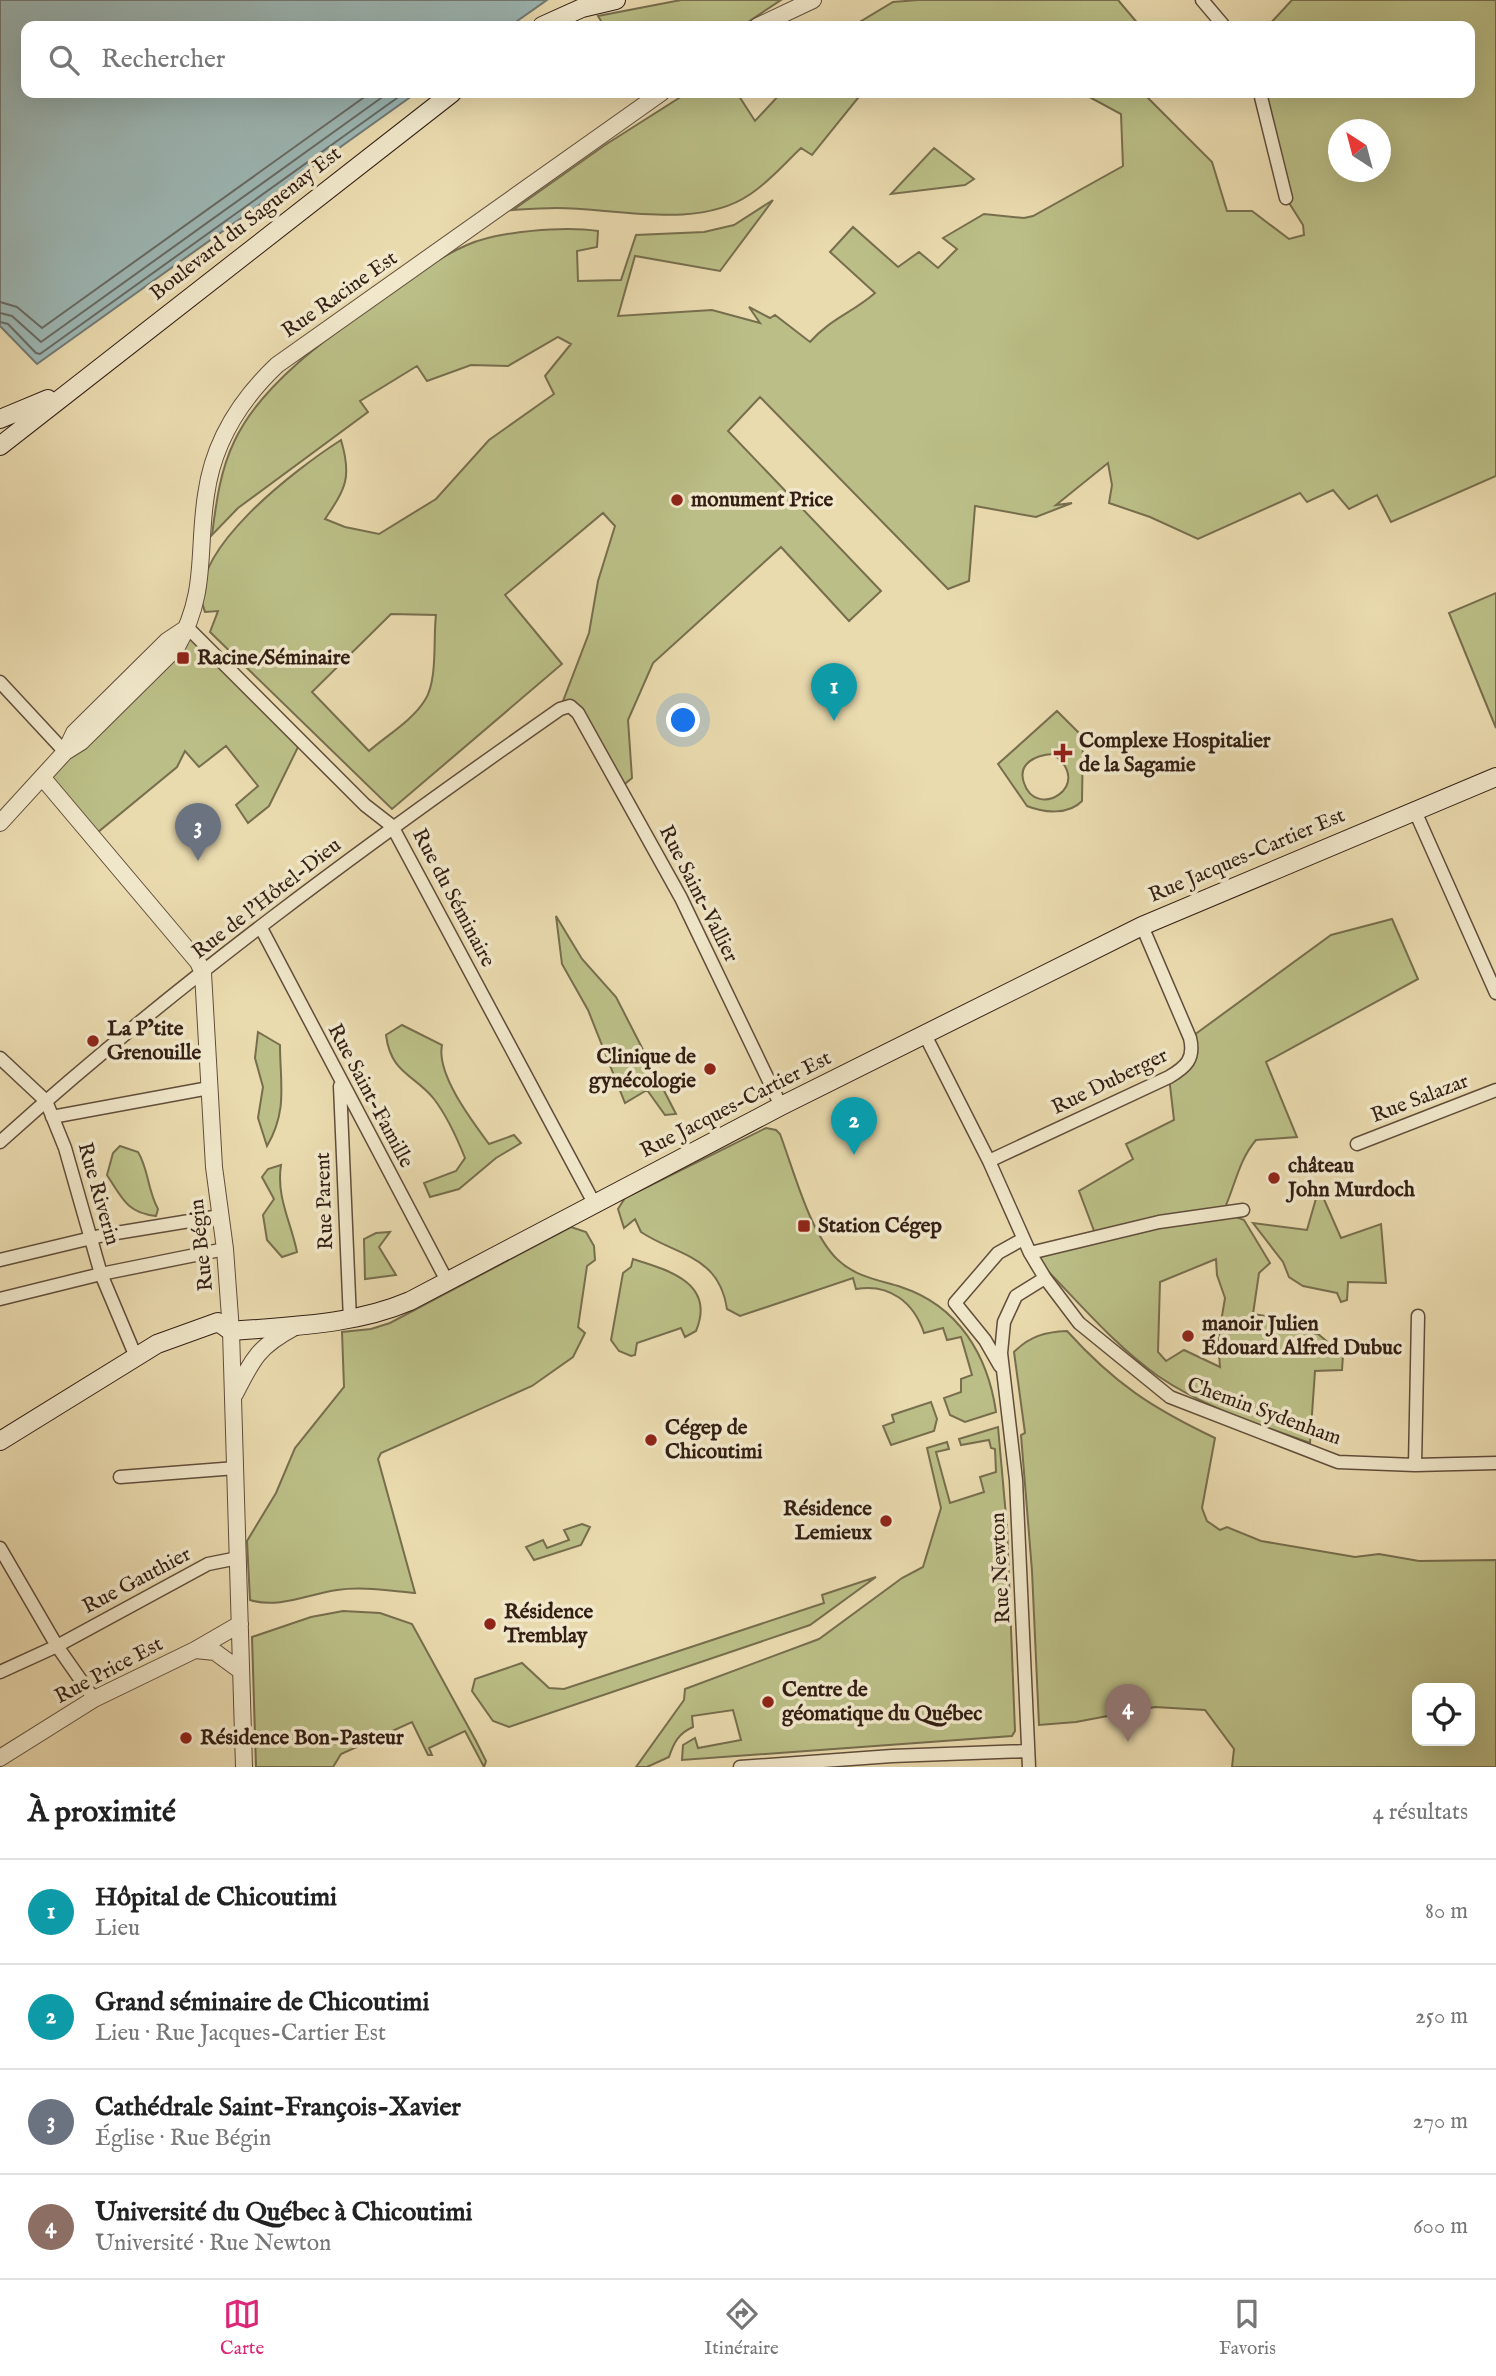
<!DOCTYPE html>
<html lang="fr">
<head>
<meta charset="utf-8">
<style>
	:root { --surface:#fff; --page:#f6f6f6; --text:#222; --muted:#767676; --line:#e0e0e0; --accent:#db2777 }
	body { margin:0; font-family:"IM FELL English",serif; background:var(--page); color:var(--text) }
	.controls { position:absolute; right:21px; bottom:21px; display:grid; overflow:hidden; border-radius:14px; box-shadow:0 7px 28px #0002 }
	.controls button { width:63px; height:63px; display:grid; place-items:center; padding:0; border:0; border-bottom:2px solid var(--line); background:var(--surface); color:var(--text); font:35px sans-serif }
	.compass { position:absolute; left:1328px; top:119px; width:63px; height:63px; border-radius:50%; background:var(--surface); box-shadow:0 7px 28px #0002; rotate:324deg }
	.you { position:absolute; left:684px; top:721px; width:24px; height:24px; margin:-18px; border:5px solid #fff; border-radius:50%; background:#1a73e8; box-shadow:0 0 0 10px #1a73e833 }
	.badge { display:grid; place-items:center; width:46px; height:46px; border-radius:50%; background:var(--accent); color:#fff; font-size:23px; font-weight:700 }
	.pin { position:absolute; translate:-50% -58px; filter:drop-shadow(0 2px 4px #0008) }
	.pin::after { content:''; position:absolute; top:37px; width:24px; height:21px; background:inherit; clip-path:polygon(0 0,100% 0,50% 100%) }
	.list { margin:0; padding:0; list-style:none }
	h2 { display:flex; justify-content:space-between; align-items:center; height:91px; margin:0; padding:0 28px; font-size:30px }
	h2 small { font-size:23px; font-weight:400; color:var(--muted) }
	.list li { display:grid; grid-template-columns:46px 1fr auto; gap:21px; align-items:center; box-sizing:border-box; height:105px; padding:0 28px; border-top:2px solid var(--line) }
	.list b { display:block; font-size:26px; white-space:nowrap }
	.list p { margin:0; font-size:23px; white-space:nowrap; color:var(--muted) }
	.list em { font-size:23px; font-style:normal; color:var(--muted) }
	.icon { flex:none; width:38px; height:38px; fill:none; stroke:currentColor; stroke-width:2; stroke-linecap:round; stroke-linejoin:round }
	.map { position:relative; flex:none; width:1496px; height:1767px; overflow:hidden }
	.search { position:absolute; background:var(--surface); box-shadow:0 7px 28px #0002; left:21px; right:21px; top:21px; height:77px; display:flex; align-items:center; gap:18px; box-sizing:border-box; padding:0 24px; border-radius:14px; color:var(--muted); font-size:26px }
	.sheet { height:511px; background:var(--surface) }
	nav { display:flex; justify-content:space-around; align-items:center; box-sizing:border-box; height:98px; border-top:2px solid var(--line); background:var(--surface); font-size:19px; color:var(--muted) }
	nav a { display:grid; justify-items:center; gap:4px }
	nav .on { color:var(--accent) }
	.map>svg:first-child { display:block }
	.green { fill:#bbbf87; stroke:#776e4e; stroke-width:2; fill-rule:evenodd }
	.water { fill:#9db8b6; stroke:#737a75; stroke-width:2 }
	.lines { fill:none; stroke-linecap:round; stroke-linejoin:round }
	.shore { stroke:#686b65; stroke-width:2 }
	.minor-casing { stroke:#614d3b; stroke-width:15 }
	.tertiary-casing { stroke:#614d3b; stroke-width:18 }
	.secondary-casing { stroke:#331e14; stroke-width:20 }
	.minor { stroke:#f1e8cb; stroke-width:12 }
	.tertiary { stroke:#f1e8cb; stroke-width:16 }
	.secondary { stroke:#f1e8cb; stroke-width:18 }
	.poi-dot { fill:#8f2418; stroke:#f1e8cb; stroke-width:2.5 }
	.labels { text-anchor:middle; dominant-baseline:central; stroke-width:7; stroke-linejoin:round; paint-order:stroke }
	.street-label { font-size:21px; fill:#331e14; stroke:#f1e8cb }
	.poi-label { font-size:21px; font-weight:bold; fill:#331e14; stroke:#f1e8cb; text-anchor:start }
</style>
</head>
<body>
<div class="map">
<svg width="1496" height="1767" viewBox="0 0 1496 1767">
	<rect width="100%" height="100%" fill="#eadbaf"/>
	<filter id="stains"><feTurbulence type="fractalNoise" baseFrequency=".00286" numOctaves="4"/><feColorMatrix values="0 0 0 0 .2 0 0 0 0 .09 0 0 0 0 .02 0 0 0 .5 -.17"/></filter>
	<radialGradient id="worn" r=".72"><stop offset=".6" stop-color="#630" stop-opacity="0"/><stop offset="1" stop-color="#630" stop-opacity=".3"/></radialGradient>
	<path class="green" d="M681,0H781L742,26H604L598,16Z
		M918,0H1118L1140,26H853L893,2Z
		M1292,0H1496V476L1391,522L1377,495L1349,509L1333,490L1307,502L1300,493L1198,539L1150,517L1109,503L1112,485L1108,463L1056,505L1072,503L1036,517L975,506L969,581L948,589L760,397L728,431L881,591L849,621L781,547L653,663L628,720L632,778L620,788L578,713L560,709L589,633L598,581L615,526L603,513L505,595L562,664L392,809L210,632L218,611L205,612C181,554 299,467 341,440C352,477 346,488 325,519L345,527L379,534L436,499L489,440L554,394L545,376L571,344L558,337L508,366L471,365L427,381L417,366L360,401L368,412L238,508L212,535C216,504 220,471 234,442C263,379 340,329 395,290C418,274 441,256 467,245C499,231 564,226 598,231L597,247L577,251L578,281L621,280L636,235L704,232L734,225L773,200L720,271L635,256L618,316L712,310L760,323L749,307L770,318L775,315L810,342C830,319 852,313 875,293L830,252L853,227L898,267L919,252L938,268L957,249L943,238L984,214L1024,218L1033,216L1123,166L1121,114L1082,93H1143L1212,162L1227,211H1252L1289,239L1304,235L1303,225L1286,198L1260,93H1470V26H1268ZM1338,130H1380V172H1338ZM391,614L436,615C433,637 438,680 425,700C413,720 386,736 369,751L312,692Z
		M687,93H737L755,121L781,93H862L812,155L801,148C784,164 768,183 749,195C697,230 615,208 557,208C542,208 528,209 513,210L605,145Z
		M934,148L974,179L965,185L891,194Z
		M1496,593V728L1449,613Z
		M188,628L301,741L269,806L248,823L236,805L258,786L226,746L199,767L185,751L177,767L92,837L42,777Z
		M1057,711L1083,737L1082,801C1069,815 1044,813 1027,806L998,764ZM1053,754C1096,785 1036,821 1024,783C1017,763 1036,755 1053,754Z
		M556,916L582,959L616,997L676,1114L665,1115L647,1090L625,1103L588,1010L562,964Z
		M1392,919L1418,979L1266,1062L1297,1137L1256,1140C1238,1161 1235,1187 1223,1212L1244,1220L1270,1263L1259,1273L1253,1314L1272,1317L1276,1325L1318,1334L1343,1355L1342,1370L1315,1371L1310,1443C1258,1424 1205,1408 1158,1376C1111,1343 1072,1294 1030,1253L1096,1236L1079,1191L1133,1159L1126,1144L1174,1120L1169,1077L1181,1070L1190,1038L1331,935ZM1216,1259L1217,1275L1225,1298L1218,1340L1220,1367L1184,1350L1166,1361L1158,1352L1160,1282Z
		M402,1025L442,1045C436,1074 472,1121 489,1144L514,1135L521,1143L496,1158L459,1189L430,1197L424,1183L456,1171L465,1158C457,1138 447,1116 434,1099C414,1074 391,1074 386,1035Z
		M258,1032L280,1045C280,1083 288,1110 267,1146L258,1118L263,1087L255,1058Z
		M766,1128L776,1130L780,1134C794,1171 810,1234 838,1260C856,1277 879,1280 901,1287C959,1306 988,1356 996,1412L965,1422L950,1415L944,1398L961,1392V1379L972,1375L961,1337L947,1340L943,1328L924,1333C914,1303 890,1283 856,1289L853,1278L740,1316L727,1309C719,1255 677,1256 641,1232L635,1219L624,1228L618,1209L625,1198Z
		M120,1146L138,1152C149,1170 147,1189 158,1209L156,1216C127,1213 122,1198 107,1175L113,1153Z
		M281,1165C276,1197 291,1222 297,1252L282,1257L267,1240L263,1215L274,1199L262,1177L268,1169Z
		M1319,1188L1341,1238L1381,1224L1386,1283L1348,1282L1347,1300L1341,1302L1337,1293L1303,1286L1289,1277L1283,1262L1253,1223L1307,1230Z
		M571,1227L586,1232L594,1246L595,1260L587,1266L578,1327L585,1333L573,1357L532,1386L381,1453L378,1459L415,1593C390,1591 362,1586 337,1590C309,1594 278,1609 250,1600L247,1541L276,1493L295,1448L344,1387L342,1332L371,1329L390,1323Z
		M390,1232L379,1247L396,1275L365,1279L364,1239L376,1233Z
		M633,1259C668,1270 716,1283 696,1331L685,1337L681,1328L637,1343L635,1355L631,1356L619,1351L611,1340L623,1273L631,1267Z
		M1067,1331C1115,1384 1152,1408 1215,1438L1202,1508L1207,1521L1220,1530L1227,1527L1261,1541L1355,1557L1379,1554L1419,1561L1496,1560V1767H1232L1234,1749L1205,1710L1155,1707L1076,1722L1039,1725L1032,1571L1021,1435L1025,1433L1014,1352C1030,1336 1045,1332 1067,1331ZM1470,1688V1741H1417V1688Z
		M931,1402L937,1419L934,1431L891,1445L883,1426L894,1422L892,1415Z
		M998,1427L1007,1527L1015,1731L1012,1736L682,1760L683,1745L695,1738L698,1748L741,1740L733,1710L692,1716L693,1727C679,1733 674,1742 669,1757L647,1767H636L684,1700L685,1689L819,1639L902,1578L923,1567L941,1508L927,1448L947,1442L949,1449L936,1452L950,1503L984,1492L980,1477L996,1472L995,1449L991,1448L989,1440L961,1445L959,1439Z
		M582,1524L590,1527L581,1545L534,1560L526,1547L543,1540L547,1548L569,1540L564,1530Z
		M876,1577L810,1625L509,1727L493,1721L472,1691L475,1679L522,1663L549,1688L564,1689L824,1603L822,1595Z
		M343,1611L380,1613L412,1624L476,1741L486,1761L484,1767L465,1731L429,1748L432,1755H428L412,1722L341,1754L333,1767H256L252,1637L311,1617Z"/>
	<path class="water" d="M0,0H547L510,26H26V93H416L37,364L0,326Z"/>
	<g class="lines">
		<path class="shore" d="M0,302L17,307L42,328L370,93
			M0,313L12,316L41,342L388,93
			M0,322L8,324L36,353L40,354L404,93"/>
		<defs>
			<path id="minor" d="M1202,0L1224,26
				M1260,93L1286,198
				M188,628L365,805L392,826L594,1203
				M0,682L65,752
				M1414,809L1496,993
				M261,928L447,1281
				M925,1035L989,1161L1030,1253L1045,1278L1079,1323L1170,1397L1338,1462L1415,1465L1496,1463
				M0,1058L46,1101L65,1148L101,1274L136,1357
				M340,1086L350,1320
				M52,1117L209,1088
				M0,1142C175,984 367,844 560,709L570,706L578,713L681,898L781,1106
				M1357,1144L1496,1090
				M989,1161L1169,1077C1186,1067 1195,1059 1190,1038L1142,926
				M1030,1253L1159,1222L1243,1210
				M0,1260L104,1235L220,1216
				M0,1299L101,1274L225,1249
				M1000,1366L985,1340L955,1303L998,1253L1023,1239
				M1415,1465L1418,1316
				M120,1477L236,1468
				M0,1548L57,1646L94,1699
				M0,1672L57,1646L208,1564L238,1558
				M740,1767L892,1756L1028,1751
				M1029,1767L1016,1480L1001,1353L1004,1322L1016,1296L1045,1278"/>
			<path id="tertiary" d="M758,26L813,0
				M65,752L74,733L167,641L185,629
				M42,777L198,962L203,973L214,1167L225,1249L231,1331L244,1767
				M0,823L65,752L81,742L177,647C208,591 197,553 206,495C213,443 240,400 277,365L661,93
				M235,1394C253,1358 259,1346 295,1327
				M195,1650L215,1652L241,1671
				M0,1758L94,1699L195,1650L240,1624"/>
			<path id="secondary" d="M542,26L582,8L616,0
				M0,419L48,399
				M0,446L452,93
				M0,1441L157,1344L218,1322L231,1331C292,1326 354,1325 410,1301L781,1106L1142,926L1496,777"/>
		</defs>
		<use href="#minor" class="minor-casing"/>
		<use href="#tertiary" class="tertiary-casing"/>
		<use href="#secondary" class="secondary-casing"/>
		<use href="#minor" class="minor"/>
		<use href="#tertiary" class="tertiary"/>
		<use href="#secondary" class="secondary"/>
	</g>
	<g class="poi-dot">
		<circle cx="677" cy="500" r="7"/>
		<rect x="176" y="651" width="14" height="14" rx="3.5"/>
		<path d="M1059.5 742.5h7v7h7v7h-7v7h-7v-7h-7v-7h7z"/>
		<circle cx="93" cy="1041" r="7"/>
		<circle cx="710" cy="1069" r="7"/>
		<circle cx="1274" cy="1178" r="7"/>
		<rect x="797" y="1219" width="14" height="14" rx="3.5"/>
		<circle cx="1188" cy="1336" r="7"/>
		<circle cx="651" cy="1440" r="7"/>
		<circle cx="886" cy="1521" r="7"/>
		<circle cx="490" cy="1624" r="7"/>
		<circle cx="768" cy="1702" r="7"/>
		<circle cx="186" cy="1738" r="7"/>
	</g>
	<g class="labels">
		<g class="street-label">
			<text transform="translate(246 224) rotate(-38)">Boulevard du Saguenay Est</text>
			<text transform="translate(340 295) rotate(-35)">Rue Racine Est</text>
			<text transform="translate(1247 856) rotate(-23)">Rue Jacques-Cartier Est</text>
			<text transform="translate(698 894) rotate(63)">Rue Saint-Vallier</text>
			<text transform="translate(453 898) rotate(62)">Rue du Séminaire</text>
			<text transform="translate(267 899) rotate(-38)">Rue de l'Hôtel-Dieu</text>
			<text transform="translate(1110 1082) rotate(-26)">Rue Duberger</text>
			<text transform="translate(370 1096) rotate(62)">Rue Saint-Famille</text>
			<text transform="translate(1420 1099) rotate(-21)">Rue Salazar</text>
			<text transform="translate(736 1105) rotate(-27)">Rue Jacques-Cartier Est</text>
			<text transform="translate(98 1194) rotate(74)">Rue Riverin</text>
			<text transform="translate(325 1201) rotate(-92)">Rue Parent</text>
			<text transform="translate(202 1245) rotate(-96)">Rue Bégin</text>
			<text transform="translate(1264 1412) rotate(20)">Chemin Sydenham</text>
			<text transform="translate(1001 1568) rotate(-93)">Rue Newton</text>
			<text transform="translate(137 1581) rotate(-28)">Rue Gauthier</text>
			<text transform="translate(109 1671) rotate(-28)">Rue Price Est</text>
		</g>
		<g class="poi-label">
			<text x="691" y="500">monument Price</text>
			<text x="197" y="658">Racine/Séminaire</text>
			<text x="1079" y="741">Complexe Hospitalier<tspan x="1079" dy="24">de la Sagamie</tspan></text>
			<text x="107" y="1029">La P’tite<tspan x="107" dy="24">Grenouille</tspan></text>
			<text x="696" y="1057" text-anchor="end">Clinique de<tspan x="696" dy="24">gynécologie</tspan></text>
			<text x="1288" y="1166">château<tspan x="1288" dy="24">John Murdoch</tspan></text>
			<text x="818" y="1226">Station Cégep</text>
			<text x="1202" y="1324">manoir Julien<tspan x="1202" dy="24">Édouard Alfred Dubuc</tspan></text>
			<text x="665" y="1428">Cégep de<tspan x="665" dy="24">Chicoutimi</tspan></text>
			<text x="872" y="1509" text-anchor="end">Résidence<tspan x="872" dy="24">Lemieux</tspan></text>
			<text x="504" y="1612">Résidence<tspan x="504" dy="24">Tremblay</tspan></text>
			<text x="782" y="1690">Centre de<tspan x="782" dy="24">géomatique du Québec</tspan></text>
			<text x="200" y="1738">Résidence Bon-Pasteur</text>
		</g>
	</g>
	<rect width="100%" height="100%" filter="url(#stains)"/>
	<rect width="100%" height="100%" fill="url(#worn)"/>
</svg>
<div class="controls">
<button><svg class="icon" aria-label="locate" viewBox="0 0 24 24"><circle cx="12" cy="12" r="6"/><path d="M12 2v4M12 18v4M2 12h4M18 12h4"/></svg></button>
</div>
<svg class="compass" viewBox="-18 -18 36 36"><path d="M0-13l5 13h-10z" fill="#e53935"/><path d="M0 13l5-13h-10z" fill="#767676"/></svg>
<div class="you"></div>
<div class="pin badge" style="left:834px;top:721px;background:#0f9aa8">1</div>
<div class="pin badge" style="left:854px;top:1155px;background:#0f9aa8">2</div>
<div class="pin badge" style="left:198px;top:861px;background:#6b7280">3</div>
<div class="pin badge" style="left:1128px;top:1742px;background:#8d6e63">4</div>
<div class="search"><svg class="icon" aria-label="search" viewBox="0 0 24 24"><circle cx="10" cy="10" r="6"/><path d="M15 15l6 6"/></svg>Rechercher</div>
</div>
<section class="sheet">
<h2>À proximité<small>4 résultats</small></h2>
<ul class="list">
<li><span class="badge" style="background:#0f9aa8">1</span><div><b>Hôpital de Chicoutimi</b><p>Lieu</p></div><em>80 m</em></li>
<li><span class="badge" style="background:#0f9aa8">2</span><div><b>Grand séminaire de Chicoutimi</b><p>Lieu · Rue Jacques-Cartier Est</p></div><em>250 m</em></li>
<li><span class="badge" style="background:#6b7280">3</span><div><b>Cathédrale Saint-François-Xavier</b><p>Église · Rue Bégin</p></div><em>270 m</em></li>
<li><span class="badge" style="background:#8d6e63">4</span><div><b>Université du Québec à Chicoutimi</b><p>Université · Rue Newton</p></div><em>600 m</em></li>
</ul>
</section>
<nav>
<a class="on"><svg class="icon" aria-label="map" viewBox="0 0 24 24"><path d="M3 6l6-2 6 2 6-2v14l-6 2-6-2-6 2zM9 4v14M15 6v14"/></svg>Carte</a>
<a><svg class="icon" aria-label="directions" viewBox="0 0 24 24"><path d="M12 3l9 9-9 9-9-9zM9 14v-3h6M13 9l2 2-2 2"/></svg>Itinéraire</a>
<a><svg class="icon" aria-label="saved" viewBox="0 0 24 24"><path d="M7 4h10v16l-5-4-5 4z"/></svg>Favoris</a>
</nav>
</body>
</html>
